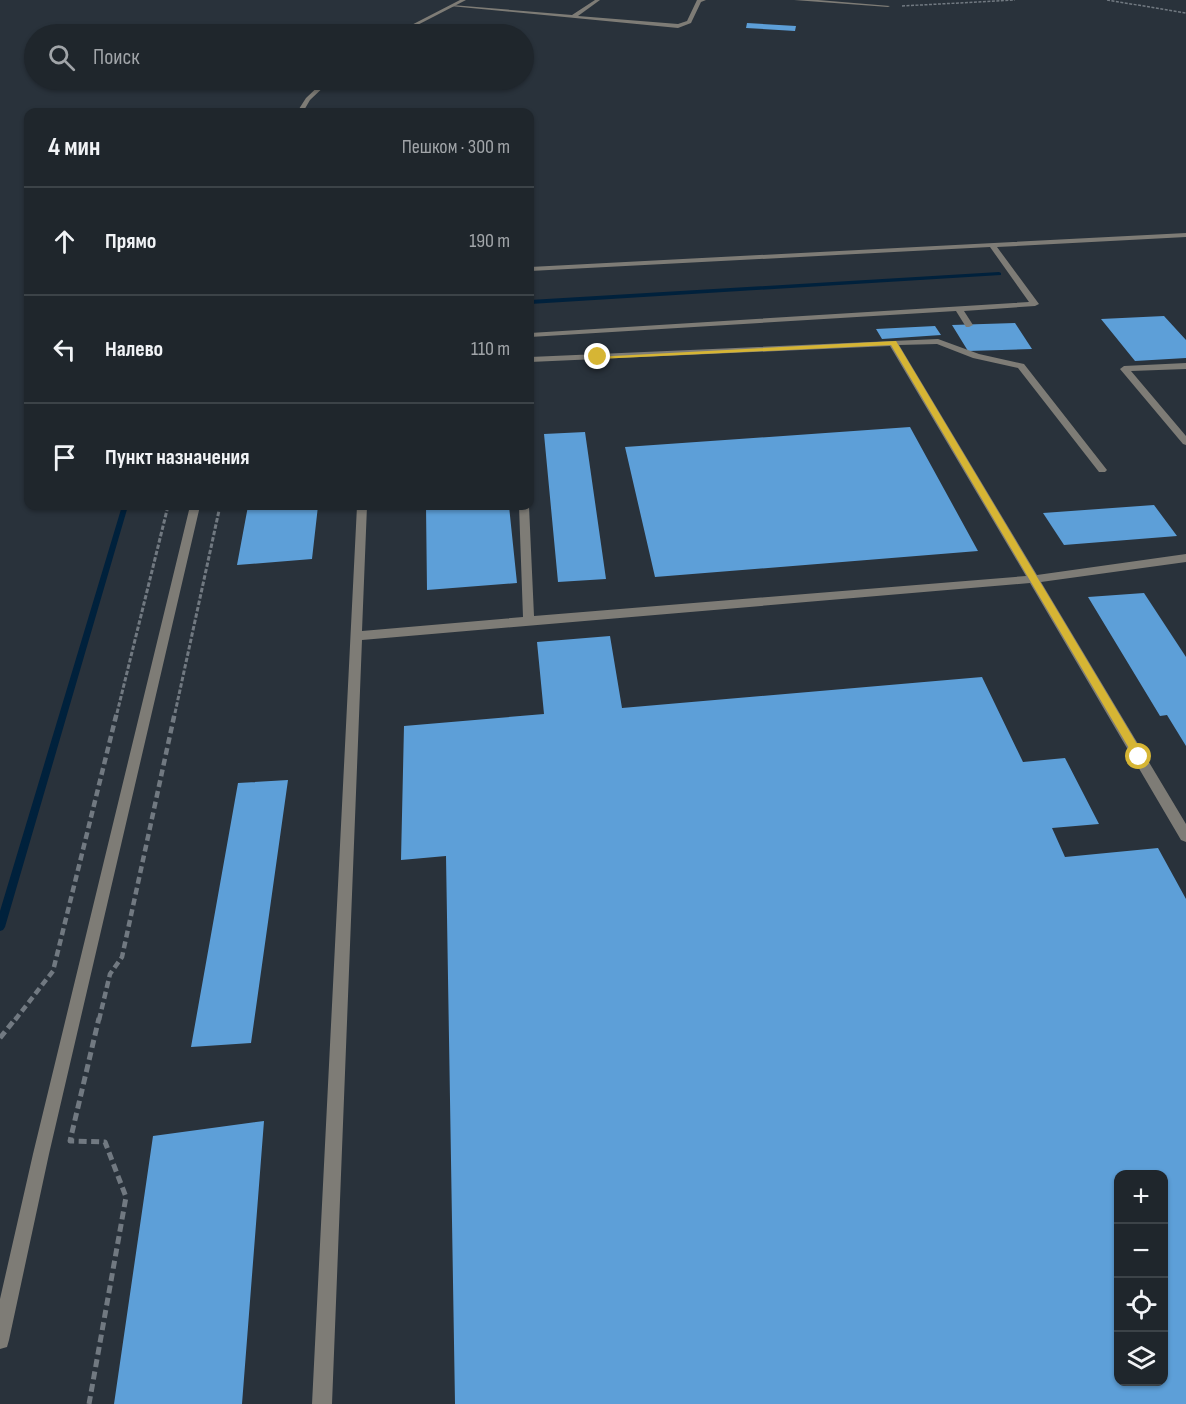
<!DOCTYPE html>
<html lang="ru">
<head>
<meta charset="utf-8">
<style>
	:root { --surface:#1f262c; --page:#2c3238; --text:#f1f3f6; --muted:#a1a5a9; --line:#3c4348 }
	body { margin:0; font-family:"Sofia Sans Condensed",sans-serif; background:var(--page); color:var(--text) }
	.controls { position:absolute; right:18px; bottom:18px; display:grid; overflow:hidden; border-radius:12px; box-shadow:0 2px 4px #0004 }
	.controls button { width:54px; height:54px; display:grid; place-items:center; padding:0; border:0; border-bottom:2px solid var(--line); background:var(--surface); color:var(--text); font:30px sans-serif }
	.stop { position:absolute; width:18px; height:18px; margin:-14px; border:4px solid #d6b534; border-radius:50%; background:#fff }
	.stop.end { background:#d6b534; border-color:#fff; box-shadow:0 2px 6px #0008 }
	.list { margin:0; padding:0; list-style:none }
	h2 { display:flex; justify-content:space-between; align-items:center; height:78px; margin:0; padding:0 24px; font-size:26px }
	h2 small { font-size:20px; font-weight:400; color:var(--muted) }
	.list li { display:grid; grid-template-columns:39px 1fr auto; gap:18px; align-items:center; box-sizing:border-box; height:108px; padding:0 24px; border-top:2px solid var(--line) }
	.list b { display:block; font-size:22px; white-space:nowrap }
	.list em { font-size:20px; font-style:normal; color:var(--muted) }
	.icon { flex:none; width:33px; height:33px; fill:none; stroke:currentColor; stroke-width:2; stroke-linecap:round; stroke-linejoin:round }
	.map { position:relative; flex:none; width:1186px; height:1404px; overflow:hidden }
	.search { position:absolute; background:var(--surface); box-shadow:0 2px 4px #0004; left:24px; top:24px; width:510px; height:66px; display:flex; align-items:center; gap:15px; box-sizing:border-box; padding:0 21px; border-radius:33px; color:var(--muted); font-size:22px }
	.panel { position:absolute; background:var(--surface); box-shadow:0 2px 4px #0004; left:24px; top:108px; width:510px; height:402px; border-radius:12px }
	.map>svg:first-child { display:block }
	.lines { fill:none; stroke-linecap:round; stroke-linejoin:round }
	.stream { fill:#00213c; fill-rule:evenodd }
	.building { fill:#5d9fd8; fill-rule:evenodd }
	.path-far3 { stroke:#717981; stroke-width:1.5; stroke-dasharray:3 1.5; stroke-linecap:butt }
	.path-far2 { stroke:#717981; stroke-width:3; stroke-dasharray:4.5 2; stroke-linecap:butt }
	.path-far1 { stroke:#717981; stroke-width:4.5; stroke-dasharray:7 4; stroke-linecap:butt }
	.path { stroke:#717981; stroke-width:5; stroke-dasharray:8 4.5; stroke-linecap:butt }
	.service { fill:#7e7c76; fill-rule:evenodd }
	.tertiary { fill:#7e7c76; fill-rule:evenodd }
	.route { fill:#d6b534 }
</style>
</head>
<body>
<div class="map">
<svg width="1186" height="1404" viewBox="0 0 1186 1404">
	<rect width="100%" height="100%" fill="#29323b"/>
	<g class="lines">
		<path class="stream" d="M999,272L1001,273V275L530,304V300Z
			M122,506H128L5,927L3,930L0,931V911Z"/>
	</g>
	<path class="building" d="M747,23L796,26L795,31L746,28Z
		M1164,316L1186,340V358L1135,361L1101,319Z
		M1015,323L1032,349L968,351L952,325Z
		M935,326L941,335L882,339L876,329Z
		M910,427L978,551L655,577L625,447Z
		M585,432L606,579L558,582L544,434Z
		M1154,505L1177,536L1064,545L1043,513Z
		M248,506H318L312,559L237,565Z
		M426,506H509L517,583L427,590Z
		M1144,593L1186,657V746L1167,715L1160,716L1088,597Z
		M610,636L622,708L982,677L1023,762L1065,758L1099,824L1052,828L1065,857L1158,848L1186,899V1404H455L446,856L401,860L404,726L544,714L537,642ZM1118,1174H1164V1382H1118Z
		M288,780L251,1043L191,1047L238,783Z
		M264,1121L242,1404H114L153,1136Z"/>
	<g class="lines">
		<path class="path-far3" d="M1107,0L1186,13
			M902,6L1015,0"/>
		<path class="path-far2" d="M117,713L168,506
			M175,713L220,506"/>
		<path class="path-far1" d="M15,1020L53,971L117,712
			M99,1020L110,974L122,957L175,712"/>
		<path class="path" d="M0,1038L16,1018
			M89,1404L126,1197L105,1142L70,1141L99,1018"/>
		<path class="service" d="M595,0H600L578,16L678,24L687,21L697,0H706L701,2L691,23L678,28L450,6L452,5L572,15Z
			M794,0H818L890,6L888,7Z
			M1186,233V237L997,247L1039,304L1035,306L964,311L973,325L969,327H966L956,311L530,337V333L1029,302L990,247L530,271V267Z
			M938,339L979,354L1024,364L1107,470L1105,472H1099L1018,368L973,358L937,344L899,345L1037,575L1186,554V562L1041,582L1186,824V842L1181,840L1030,583L362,640L332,1404H312L357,506H367L362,631L523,617L519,506H529L534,616L1026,576L890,346L530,362V357Z
			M1186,363V369L1131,371L1186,436V445L1183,444L1120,369L1124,366Z"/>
		<path class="tertiary" d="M460,0H466L400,34H394Z
			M325,80H331L310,100L303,112H297L306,98Z
			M190,506H200L49,1154L9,1340L7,1347L0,1349V1299L33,1154Z"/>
	</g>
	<path class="route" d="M896,341L1143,754V760H1136L891,345L598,359L594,357Z"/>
</svg>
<div class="controls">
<button>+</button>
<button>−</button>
<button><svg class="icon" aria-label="locate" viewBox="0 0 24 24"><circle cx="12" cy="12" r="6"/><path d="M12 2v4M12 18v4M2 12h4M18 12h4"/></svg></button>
<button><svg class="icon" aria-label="layers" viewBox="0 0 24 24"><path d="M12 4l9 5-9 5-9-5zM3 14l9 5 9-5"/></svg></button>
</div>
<div class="stop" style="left:1139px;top:757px"></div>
<div class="stop end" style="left:598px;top:357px"></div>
<div class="search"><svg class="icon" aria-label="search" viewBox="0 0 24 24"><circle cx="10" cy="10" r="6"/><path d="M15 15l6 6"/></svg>Поиск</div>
<section class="panel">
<h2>4 мин<small>Пешком · 300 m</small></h2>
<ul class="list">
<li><svg class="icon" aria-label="ahead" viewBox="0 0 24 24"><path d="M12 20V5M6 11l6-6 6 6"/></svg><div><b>Прямо</b></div><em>190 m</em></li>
<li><svg class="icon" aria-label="left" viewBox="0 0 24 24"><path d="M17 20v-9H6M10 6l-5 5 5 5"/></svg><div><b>Налево</b></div><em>110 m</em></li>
<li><svg class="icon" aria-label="arrive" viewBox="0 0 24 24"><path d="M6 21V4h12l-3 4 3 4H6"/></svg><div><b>Пункт назначения</b></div></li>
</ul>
</section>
</div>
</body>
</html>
